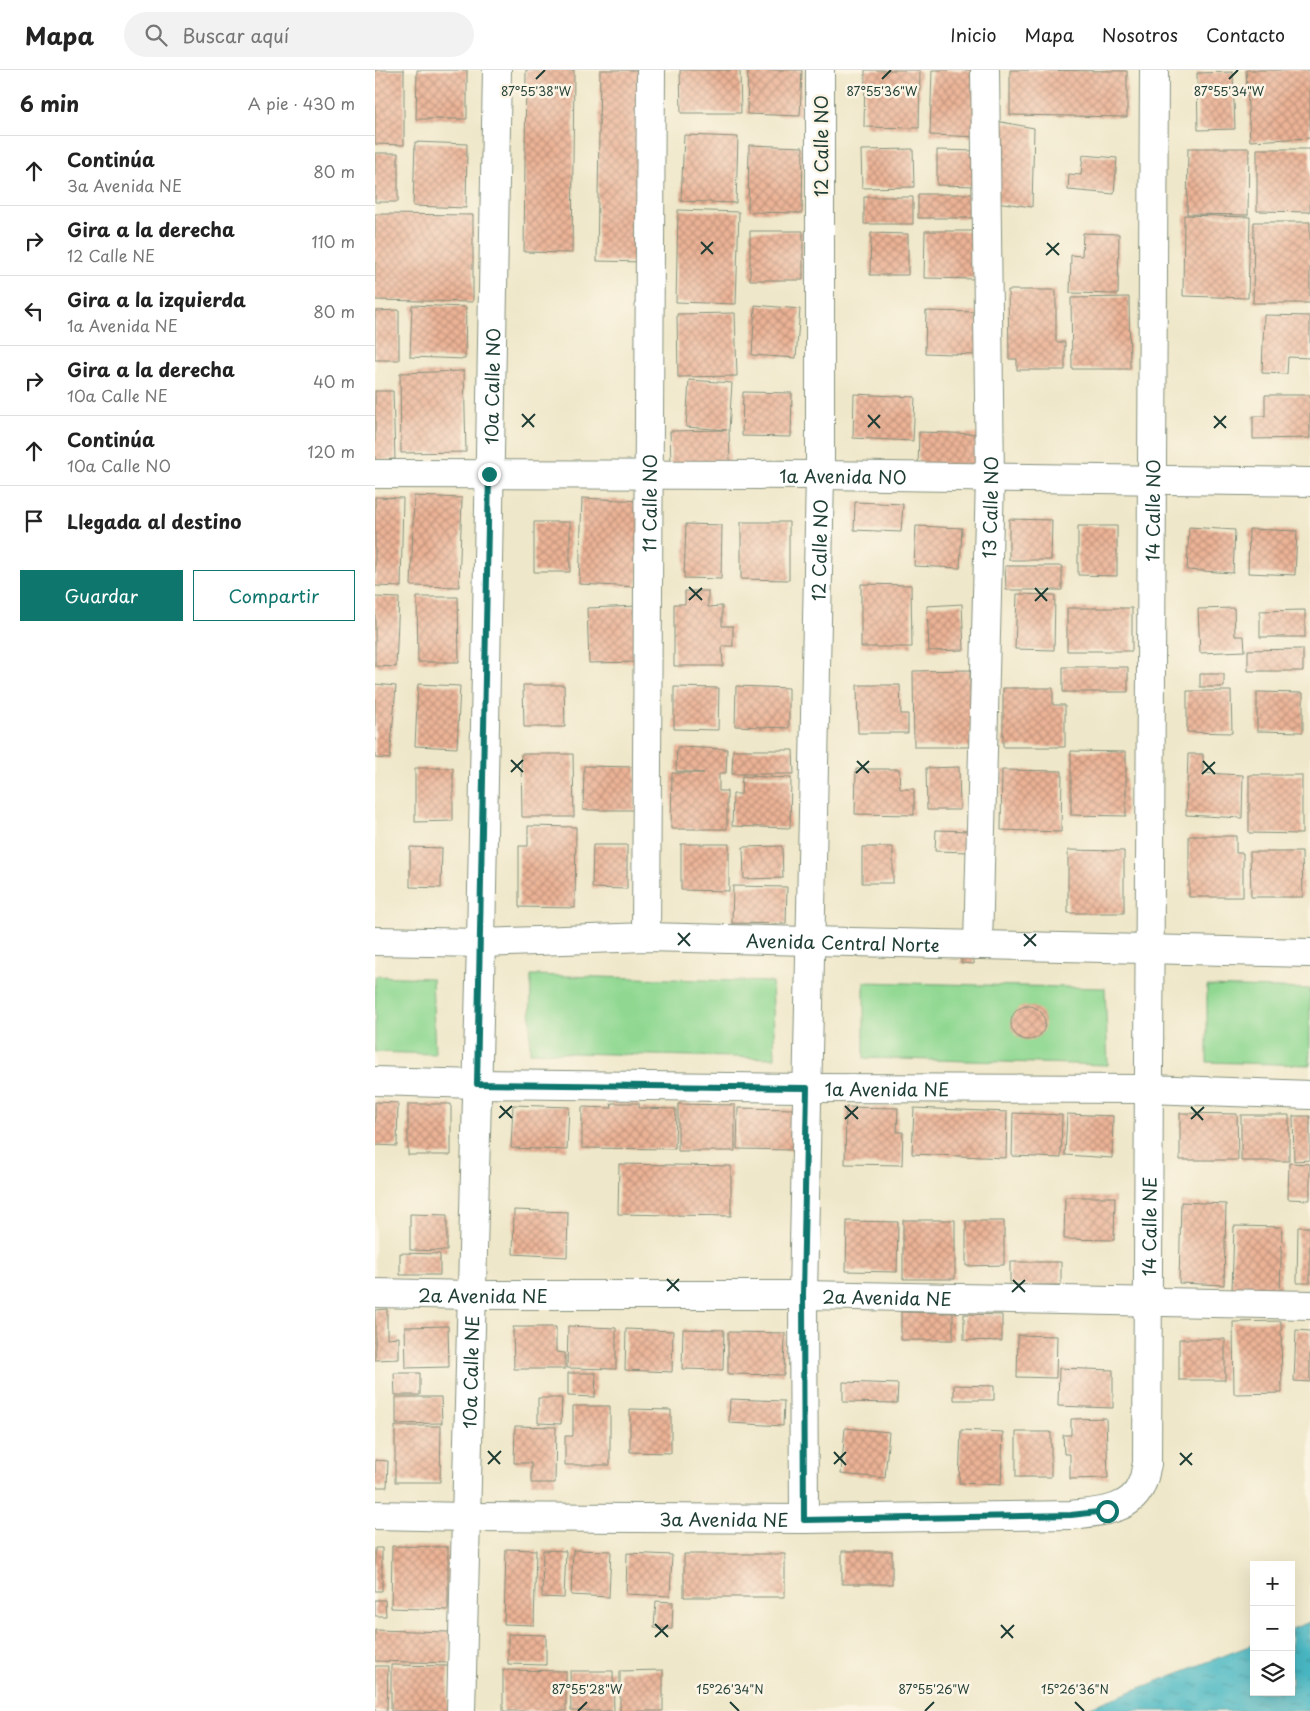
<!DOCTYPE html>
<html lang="es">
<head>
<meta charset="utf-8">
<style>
	:root { --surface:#fff; --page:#f2f2f2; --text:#222; --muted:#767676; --line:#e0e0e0; --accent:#0f766e }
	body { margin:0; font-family:"Playpen Sans",sans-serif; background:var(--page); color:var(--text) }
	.controls { position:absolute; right:15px; bottom:15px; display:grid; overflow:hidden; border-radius:0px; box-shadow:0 5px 20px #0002 }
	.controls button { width:45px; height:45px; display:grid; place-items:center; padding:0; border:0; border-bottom:1px solid var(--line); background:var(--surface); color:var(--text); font:25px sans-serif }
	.stop { position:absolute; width:15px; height:15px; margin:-11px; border:4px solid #0f766e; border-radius:50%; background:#fff }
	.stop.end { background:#0f766e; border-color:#fff; box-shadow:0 1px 5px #0008 }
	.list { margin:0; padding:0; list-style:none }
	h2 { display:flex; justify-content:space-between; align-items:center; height:65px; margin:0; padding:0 20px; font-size:21px }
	h2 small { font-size:16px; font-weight:400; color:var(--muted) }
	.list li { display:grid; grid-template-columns:32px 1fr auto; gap:15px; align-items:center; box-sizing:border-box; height:70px; padding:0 20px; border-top:1px solid var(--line) }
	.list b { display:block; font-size:19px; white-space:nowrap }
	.list p { margin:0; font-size:16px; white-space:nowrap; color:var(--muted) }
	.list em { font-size:16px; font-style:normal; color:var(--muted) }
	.actions { display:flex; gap:10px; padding:15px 20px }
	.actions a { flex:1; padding:11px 0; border:1px solid var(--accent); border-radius:0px; text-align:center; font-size:18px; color:var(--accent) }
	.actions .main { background:var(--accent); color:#fff }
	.icon { flex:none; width:28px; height:28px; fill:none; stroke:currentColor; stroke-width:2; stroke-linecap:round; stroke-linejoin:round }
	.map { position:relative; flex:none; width:935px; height:1641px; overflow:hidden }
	header { display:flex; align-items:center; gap:30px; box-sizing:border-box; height:70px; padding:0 25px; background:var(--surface); border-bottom:1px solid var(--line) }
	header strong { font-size:24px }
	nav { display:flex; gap:28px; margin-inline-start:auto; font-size:18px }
	.search { width:350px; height:45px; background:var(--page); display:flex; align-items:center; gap:12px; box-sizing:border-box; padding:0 18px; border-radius:28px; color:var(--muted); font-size:19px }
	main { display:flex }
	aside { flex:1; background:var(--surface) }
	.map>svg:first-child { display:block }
	.green { fill:#90d892; stroke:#588a63 }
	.water { fill:url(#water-ripples); stroke:#347a7c }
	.building { fill:url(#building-cross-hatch) }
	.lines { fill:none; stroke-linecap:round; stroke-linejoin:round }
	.minor-casing { stroke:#87927e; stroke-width:30 }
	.minor { stroke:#fff; stroke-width:28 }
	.route { stroke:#0f766e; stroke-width:6 }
	.ticks { fill:none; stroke:#1f3d34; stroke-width:2 }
	.labels { text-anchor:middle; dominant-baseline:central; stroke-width:5; stroke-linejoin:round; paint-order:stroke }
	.street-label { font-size:18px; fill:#1f3d34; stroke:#fcf5e5 }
	.ticks-label { font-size:12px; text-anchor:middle; fill:#1f3d34; stroke:#fcf5e5; stroke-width:5; stroke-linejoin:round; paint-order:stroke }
</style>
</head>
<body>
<header>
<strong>Mapa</strong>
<div class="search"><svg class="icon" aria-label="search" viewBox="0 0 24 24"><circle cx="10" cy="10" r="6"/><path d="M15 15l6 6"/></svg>Buscar aquí</div>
<nav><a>Inicio</a><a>Mapa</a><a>Nosotros</a><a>Contacto</a></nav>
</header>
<main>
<aside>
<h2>6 min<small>A pie · 430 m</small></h2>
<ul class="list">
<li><svg class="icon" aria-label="ahead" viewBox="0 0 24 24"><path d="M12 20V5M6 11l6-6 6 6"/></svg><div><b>Continúa</b><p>3a Avenida NE</p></div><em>80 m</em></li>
<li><svg class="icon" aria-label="right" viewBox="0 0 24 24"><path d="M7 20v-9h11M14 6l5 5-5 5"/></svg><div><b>Gira a la derecha</b><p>12 Calle NE</p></div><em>110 m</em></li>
<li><svg class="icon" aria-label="left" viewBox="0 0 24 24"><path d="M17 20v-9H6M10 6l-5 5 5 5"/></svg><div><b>Gira a la izquierda</b><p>1a Avenida NE</p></div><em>80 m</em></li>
<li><svg class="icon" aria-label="right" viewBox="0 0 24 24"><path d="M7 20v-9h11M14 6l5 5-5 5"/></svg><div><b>Gira a la derecha</b><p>10a Calle NE</p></div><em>40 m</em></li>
<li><svg class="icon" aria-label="ahead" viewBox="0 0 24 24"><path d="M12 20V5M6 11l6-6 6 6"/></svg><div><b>Continúa</b><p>10a Calle NO</p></div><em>120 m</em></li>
<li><svg class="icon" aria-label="arrive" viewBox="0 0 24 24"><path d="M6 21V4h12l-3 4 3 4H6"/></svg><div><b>Llegada al destino</b></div></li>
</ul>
<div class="actions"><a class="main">Guardar</a><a>Compartir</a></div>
</aside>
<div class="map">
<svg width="935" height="1641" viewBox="0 0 935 1641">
	<defs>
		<pattern id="water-ripples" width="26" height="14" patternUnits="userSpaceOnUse" patternTransform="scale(1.25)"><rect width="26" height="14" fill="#4ab8c3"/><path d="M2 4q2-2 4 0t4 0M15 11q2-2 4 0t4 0" fill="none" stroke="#3d979f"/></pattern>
		<pattern id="building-cross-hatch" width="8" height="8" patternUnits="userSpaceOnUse" patternTransform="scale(1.25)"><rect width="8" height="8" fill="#ecb396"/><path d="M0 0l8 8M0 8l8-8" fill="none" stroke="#bf937b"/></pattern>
	</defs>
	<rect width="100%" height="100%" fill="#fcf5e5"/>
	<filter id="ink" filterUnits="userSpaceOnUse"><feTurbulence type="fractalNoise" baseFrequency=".02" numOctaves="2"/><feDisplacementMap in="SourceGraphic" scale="10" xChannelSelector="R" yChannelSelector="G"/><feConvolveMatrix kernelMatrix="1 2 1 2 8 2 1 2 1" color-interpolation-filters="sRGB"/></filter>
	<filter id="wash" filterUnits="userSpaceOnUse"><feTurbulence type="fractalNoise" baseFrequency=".0096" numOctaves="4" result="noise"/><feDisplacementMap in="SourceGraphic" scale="20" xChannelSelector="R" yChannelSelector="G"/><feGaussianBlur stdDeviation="1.12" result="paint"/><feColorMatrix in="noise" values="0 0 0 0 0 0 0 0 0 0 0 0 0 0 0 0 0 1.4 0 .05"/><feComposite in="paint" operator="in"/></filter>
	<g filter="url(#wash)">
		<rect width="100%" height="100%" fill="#efe7c9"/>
		<path class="green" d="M156,905L397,912L400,988L155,982Z
			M0,906L57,908L60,984L0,982Z
			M489,912L730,918L733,995L489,988Z
			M832,916L935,919V995L832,992Z"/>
		<path class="water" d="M935,1552V1641H705L879,1574V1622H916V1559Z"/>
		<g id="blocks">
			<path class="building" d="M0,0H29V75L0,74Z
				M42,0H92V49H41Z
				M151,0H199L197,183L149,182Z
				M225,0H273L270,192L222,191Z
				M305,0H365L366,43H306Z
				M373,0H427L425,46L372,44Z
				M490,0H545L544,58L489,57Z
				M557,0H607L606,67L555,65Z
				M635,0L752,1V47L635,45Z
				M871,0H935V68L875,71Z
				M858,2L860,59L823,60L822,3Z
				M621,51L659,58L657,137L621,132Z
				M309,65L363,67L361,133L306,131Z
				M40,72L92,74L91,138L38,136Z
				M374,75L428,77L427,143L373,142Z
				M813,78H874L873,145L812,144Z
				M538,79L539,117L487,118L486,80Z
				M882,79H935V142L882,141Z
				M562,80L604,81V116L562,115Z
				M0,83H23V132H0Z
				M708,85L742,88L739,124L693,120L694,104L706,105Z
				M543,124H606L607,148H543Z
				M489,127H538V154H489Z
				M303,140L364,142L361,234L301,232Z
				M0,144L98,145V232L0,230Z
				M809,145L875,147L873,228L808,226Z
				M879,152H935V233H878Z
				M375,161H428V210H375Z
				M550,161H602V209L549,208Z
				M496,163L533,164V205H495Z
				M708,163L744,164L743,224L695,223L696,185L707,186Z
				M633,220H681V272H690V300H642V289H634Z
				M754,227L755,299H697L696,228Z
				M37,235L91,237L90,289L35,287Z
				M380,235L425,239L421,288L377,285Z
				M24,240V290H0V241Z
				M551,241L603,242L602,285L550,283Z
				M360,243L362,306L303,307L302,244Z
				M889,245L935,246V288L913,287L912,304L887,303Z
				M89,301L91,382L26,383L25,303Z
				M314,310L357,313L354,360L355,393L296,394L295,361L352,360L311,357Z
				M0,321H18L20,389L0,390Z
				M368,322L417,323L416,367L367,366Z
				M479,324L540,327L538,371L478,368Z
				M890,325H935V368L878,369V346H890Z
				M544,362L607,364V400L543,398Z
				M39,426L87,428L84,517L36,516Z
				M0,427L28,428L26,517L0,516Z
				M207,428L266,431L262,517L204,514Z
				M480,432L528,434L526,462L479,460Z
				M634,449L677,450L676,490H634Z
				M159,452H195V502H159Z
				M366,452H414V510L366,509Z
				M311,454L347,455L346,509L309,508Z
				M541,456L587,458L585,498L539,496Z
				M703,456H742V506L703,505Z
				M814,457L860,460L858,503L812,500Z
				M874,459L922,461L920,505L873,503Z
				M630,496H687V520H631Z
				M486,514L536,515L537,577H486Z
				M310,521H333V537L347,536V556H358V576H347L348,596H299V534H310Z
				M642,524L680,525L679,580L640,579Z
				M0,527L24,528L21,597L0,596Z
				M42,527H83L84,592H43Z
				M587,534L589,580L554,581L552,536Z
				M263,536L265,592L214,593L212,538Z
				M692,538H757V581H692Z
				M859,538L860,566H869L870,581L825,583L823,539Z
				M930,540V567H885V541Z
				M928,579V601H873V580Z
				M688,597H753V622H688Z
				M595,600L596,677H539L538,601Z
				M825,604H849V617H825Z
				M0,614L21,616L15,689L0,688Z
				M43,614L85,616L82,678L40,676Z
				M148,615H189L190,657H149Z
				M482,615H525L526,644H533V663H483Z
				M361,616L414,618V658L360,656Z
				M299,617L344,618L343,660L299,659Z
				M628,618H678V635H690V677H628Z
				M812,621H856L857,663L812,662Z
				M882,622L928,623V662L882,661Z
				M302,677L352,679L351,703H344V721H352V759H296L297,703H329L301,701Z
				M358,680H418L419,704H357Z
				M696,681L751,682V746L696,745Z
				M146,684H198L199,747H147Z
				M813,684H828V703L868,705L867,748L811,745Z
				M209,696L261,697L260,740H208Z
				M584,697L585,740H552L551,698Z
				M40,698H78V751L40,752Z
				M481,699H524L525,719H539V745L480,744Z
				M627,700L687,701L686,762L626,760Z
				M874,705H927V764L874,763Z
				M367,706L416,708L415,758L357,756L358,724H366Z
				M153,756L201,757L200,838L144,837V776H153Z
				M561,760L594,761V782L560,781Z
				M814,766H861V783H868V827H814Z
				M306,774H354V821L306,820Z
				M218,775H252V819L217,818Z
				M407,776L408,808L369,809L368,777Z
				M35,777L67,778L66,818L35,817Z
				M487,777H518V813H487Z
				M693,780L749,781V843H693Z
				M875,782H927L928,827H876Z
				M358,816L412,817L411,854L357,853Z
				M586,882L599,883V894L586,893Z
				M636 953a17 17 0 1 1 34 0a17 17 0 1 1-34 0Z
				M0,1032L23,1033L22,1076L0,1075Z
				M236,1033H264V1038L301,1039L300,1079L207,1078V1037L237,1038Z
				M33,1034H76V1085H33Z
				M303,1034L360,1035V1081H303Z
				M138,1035L194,1037L192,1080L136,1078Z
				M471,1037L523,1038L522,1062H528L527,1095L470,1094Z
				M363,1038L419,1039V1080L362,1079Z
				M539,1038L632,1042L631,1088L537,1084Z
				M638,1043L687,1045L686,1088L637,1086Z
				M805,1043L862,1044L863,1090H805Z
				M692,1044L738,1046L737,1088L690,1085Z
				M866,1045H914V1091H866Z
				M918,1046H935V1090L919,1091Z
				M914,1093L935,1094V1130L913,1129Z
				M244,1094L356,1096V1146L243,1144Z
				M690,1127H740L739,1170L689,1169Z
				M806,1132L851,1134L849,1215L804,1213Z
				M139,1140L193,1142L192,1187L138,1184Z
				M35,1144L72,1145V1181L35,1180Z
				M528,1150H580V1209H528Z
				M472,1151L523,1152L522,1202L471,1201Z
				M591,1151H629V1195L591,1196Z
				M859,1156L907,1157L905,1223L857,1221Z
				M923,1157H935V1213H922Z
				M25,1183L65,1184V1205H25Z
				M635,1192H686V1215H635Z
				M12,1239V1268L24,1267V1289L0,1290V1240Z
				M526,1242L578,1243V1270H526Z
				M589,1244L627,1245V1271L589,1270Z
				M906,1251L907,1323L859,1324L858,1252Z
				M73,1256L74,1297L31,1298L30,1257Z
				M193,1256L241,1258V1299L192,1298Z
				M138,1257H181V1282L190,1283V1299H139Z
				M251,1259L298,1261L297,1302L250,1300Z
				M308,1259L349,1260L348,1300L307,1299Z
				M921,1260L935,1261V1312L919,1311Z
				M353,1262L410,1263L409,1305L353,1304Z
				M643,1265L682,1266L681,1308L642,1307Z
				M804,1269H850V1310H804Z
				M684,1298L738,1300V1338L683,1336Z
				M19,1303H45V1325H20Z
				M193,1303H221L220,1327L193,1326Z
				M468,1312L523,1314L522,1333L468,1332Z
				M579,1315L619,1316V1330H579Z
				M21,1327H66L67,1353L21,1354Z
				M163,1328H187L186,1354L163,1353Z
				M355,1329L409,1331L408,1356L354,1353Z
				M198,1336H235V1395H190V1366H198Z
				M255,1339L296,1340V1383L255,1382Z
				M731,1348L733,1408L695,1409V1384H689L688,1365H696V1349Z
				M20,1356H66L65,1412H20Z
				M140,1356L181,1357L180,1413H156V1393H139Z
				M470,1358L514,1362L510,1408L466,1404Z
				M586,1360L628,1362L626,1415L584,1413Z
				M641,1362H676V1407H641Z
				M0,1390L13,1391L12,1417H0Z
				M17,1476L73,1477V1540L16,1538Z
				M0,1478H7V1521H0Z
				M131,1479L161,1480L159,1555L129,1554Z
				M168,1480L191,1481L189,1528L167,1527Z
				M198,1480L236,1481L234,1527L196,1525Z
				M467,1481H517V1514H467Z
				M252,1483L297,1485L295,1526L251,1524Z
				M309,1484H410V1527H309Z
				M0,1530H10L11,1546H0Z
				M281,1531L298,1532L297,1559L279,1558Z
				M0,1560L74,1562V1593L0,1591Z
				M133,1564L171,1565V1595L133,1594Z
				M16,1595L73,1596V1641H16Z
				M0,1596H13L12,1641H0Z
				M128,1600L191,1601V1641H128Z
				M288,1600V1641H245V1601Z
				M195,1601H238L239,1641H196Z"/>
		</g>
	</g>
	<g filter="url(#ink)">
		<use href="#blocks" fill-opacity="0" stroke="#87927e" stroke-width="1"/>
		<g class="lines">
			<defs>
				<g id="minor">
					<path id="s1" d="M0,404L445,405L935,412"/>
					<path id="s2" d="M271,867L276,0"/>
					<path id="s3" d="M0,871L106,873L271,867L935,883"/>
					<path id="s4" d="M603,875L615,408L610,0"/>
					<path id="s5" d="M0,1011L102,1014L432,1018L774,1019L935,1025"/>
					<path id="s6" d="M0,1223L96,1225H428L935,1235"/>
					<path id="s7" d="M0,1445L91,1447L429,1449L696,1445C721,1442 757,1442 767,1413C770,1407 770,1400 772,1394L779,0"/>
					<path id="s8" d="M429,1449L428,1225L445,405V0"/>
					<path id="s9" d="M86,1641L106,873L122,0"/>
				</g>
			</defs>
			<use href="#minor" class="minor-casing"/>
			<use href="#minor" class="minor"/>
		</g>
	</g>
	<g class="lines" filter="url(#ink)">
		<path class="route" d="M114,404L102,1014L432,1018L428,1225L429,1450L696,1445L732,1441"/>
	</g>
	<path class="ticks" d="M161,9L170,0M507,9L516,0M854,9L863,0M326,172L338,184M672,173L684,185M326,184L338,172M671,185L684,173M147,344L159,357M493,345L505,358M839,346L851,358M147,357L160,344M493,357L505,345M839,358L851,346M314,517L327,530M660,518L672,531M314,530L327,518M660,531L673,518M136,690L148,702M482,691L494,703M828,691L840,704M136,702L148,690M481,703L494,691M827,704L840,692M303,863L315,876M649,864L661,876M303,875L315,863M649,876L661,864M125,1036L137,1048M470,1036L483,1049M816,1037L828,1050M124,1048L137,1036M470,1049L483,1037M816,1049L829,1037M292,1209L304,1221M638,1210L650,1222M292,1221L304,1209M637,1222L650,1210M113,1381L125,1394M459,1382L471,1395M805,1383L817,1395M113,1394L126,1381M459,1394L471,1382M805,1395L817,1383M280,1554L293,1567M626,1555L638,1568M280,1567L293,1555M626,1568L639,1555M355,1632L364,1641M700,1632L709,1641M203,1641L212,1632M550,1641L559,1632"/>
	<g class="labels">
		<g class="street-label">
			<text transform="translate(445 76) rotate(-90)">12 Calle NO</text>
			<text stroke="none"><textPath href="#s9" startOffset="1325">10a Calle NO</textPath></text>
			<text stroke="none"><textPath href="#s1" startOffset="468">1a Avenida NO</textPath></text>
			<text stroke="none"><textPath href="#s2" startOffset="434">11 Calle NO</textPath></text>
			<text stroke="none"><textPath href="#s4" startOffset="438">13 Calle NO</textPath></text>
			<text stroke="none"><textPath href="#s7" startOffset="1752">14 Calle NO</textPath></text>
			<text stroke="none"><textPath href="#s8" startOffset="969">12 Calle NO</textPath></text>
			<text stroke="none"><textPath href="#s3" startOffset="468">Avenida Central Norte</textPath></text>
			<text stroke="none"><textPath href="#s5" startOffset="512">1a Avenida NE</textPath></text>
			<text stroke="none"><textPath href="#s7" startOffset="1036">14 Calle NE</textPath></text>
			<text stroke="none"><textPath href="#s6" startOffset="108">2a Avenida NE</textPath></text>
			<text stroke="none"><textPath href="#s6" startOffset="512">2a Avenida NE</textPath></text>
			<text stroke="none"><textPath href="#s9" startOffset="339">10a Calle NE</textPath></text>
			<text stroke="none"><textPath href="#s7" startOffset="349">3a Avenida NE</textPath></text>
		</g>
	</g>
	<g class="ticks-label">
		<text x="161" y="26">87°55'38"W</text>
		<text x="507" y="26">87°55'36"W</text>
		<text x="854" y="26">87°55'34"W</text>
		<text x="355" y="1624">15°26'34"N</text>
		<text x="700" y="1624">15°26'36"N</text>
		<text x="212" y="1624">87°55'28"W</text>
		<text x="559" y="1624">87°55'26"W</text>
	</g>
</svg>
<div class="controls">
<button>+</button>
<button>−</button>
<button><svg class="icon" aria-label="layers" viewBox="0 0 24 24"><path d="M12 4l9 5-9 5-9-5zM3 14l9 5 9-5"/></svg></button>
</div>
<div class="stop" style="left:732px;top:1441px"></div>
<div class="stop end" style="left:114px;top:404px"></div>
</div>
</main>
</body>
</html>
